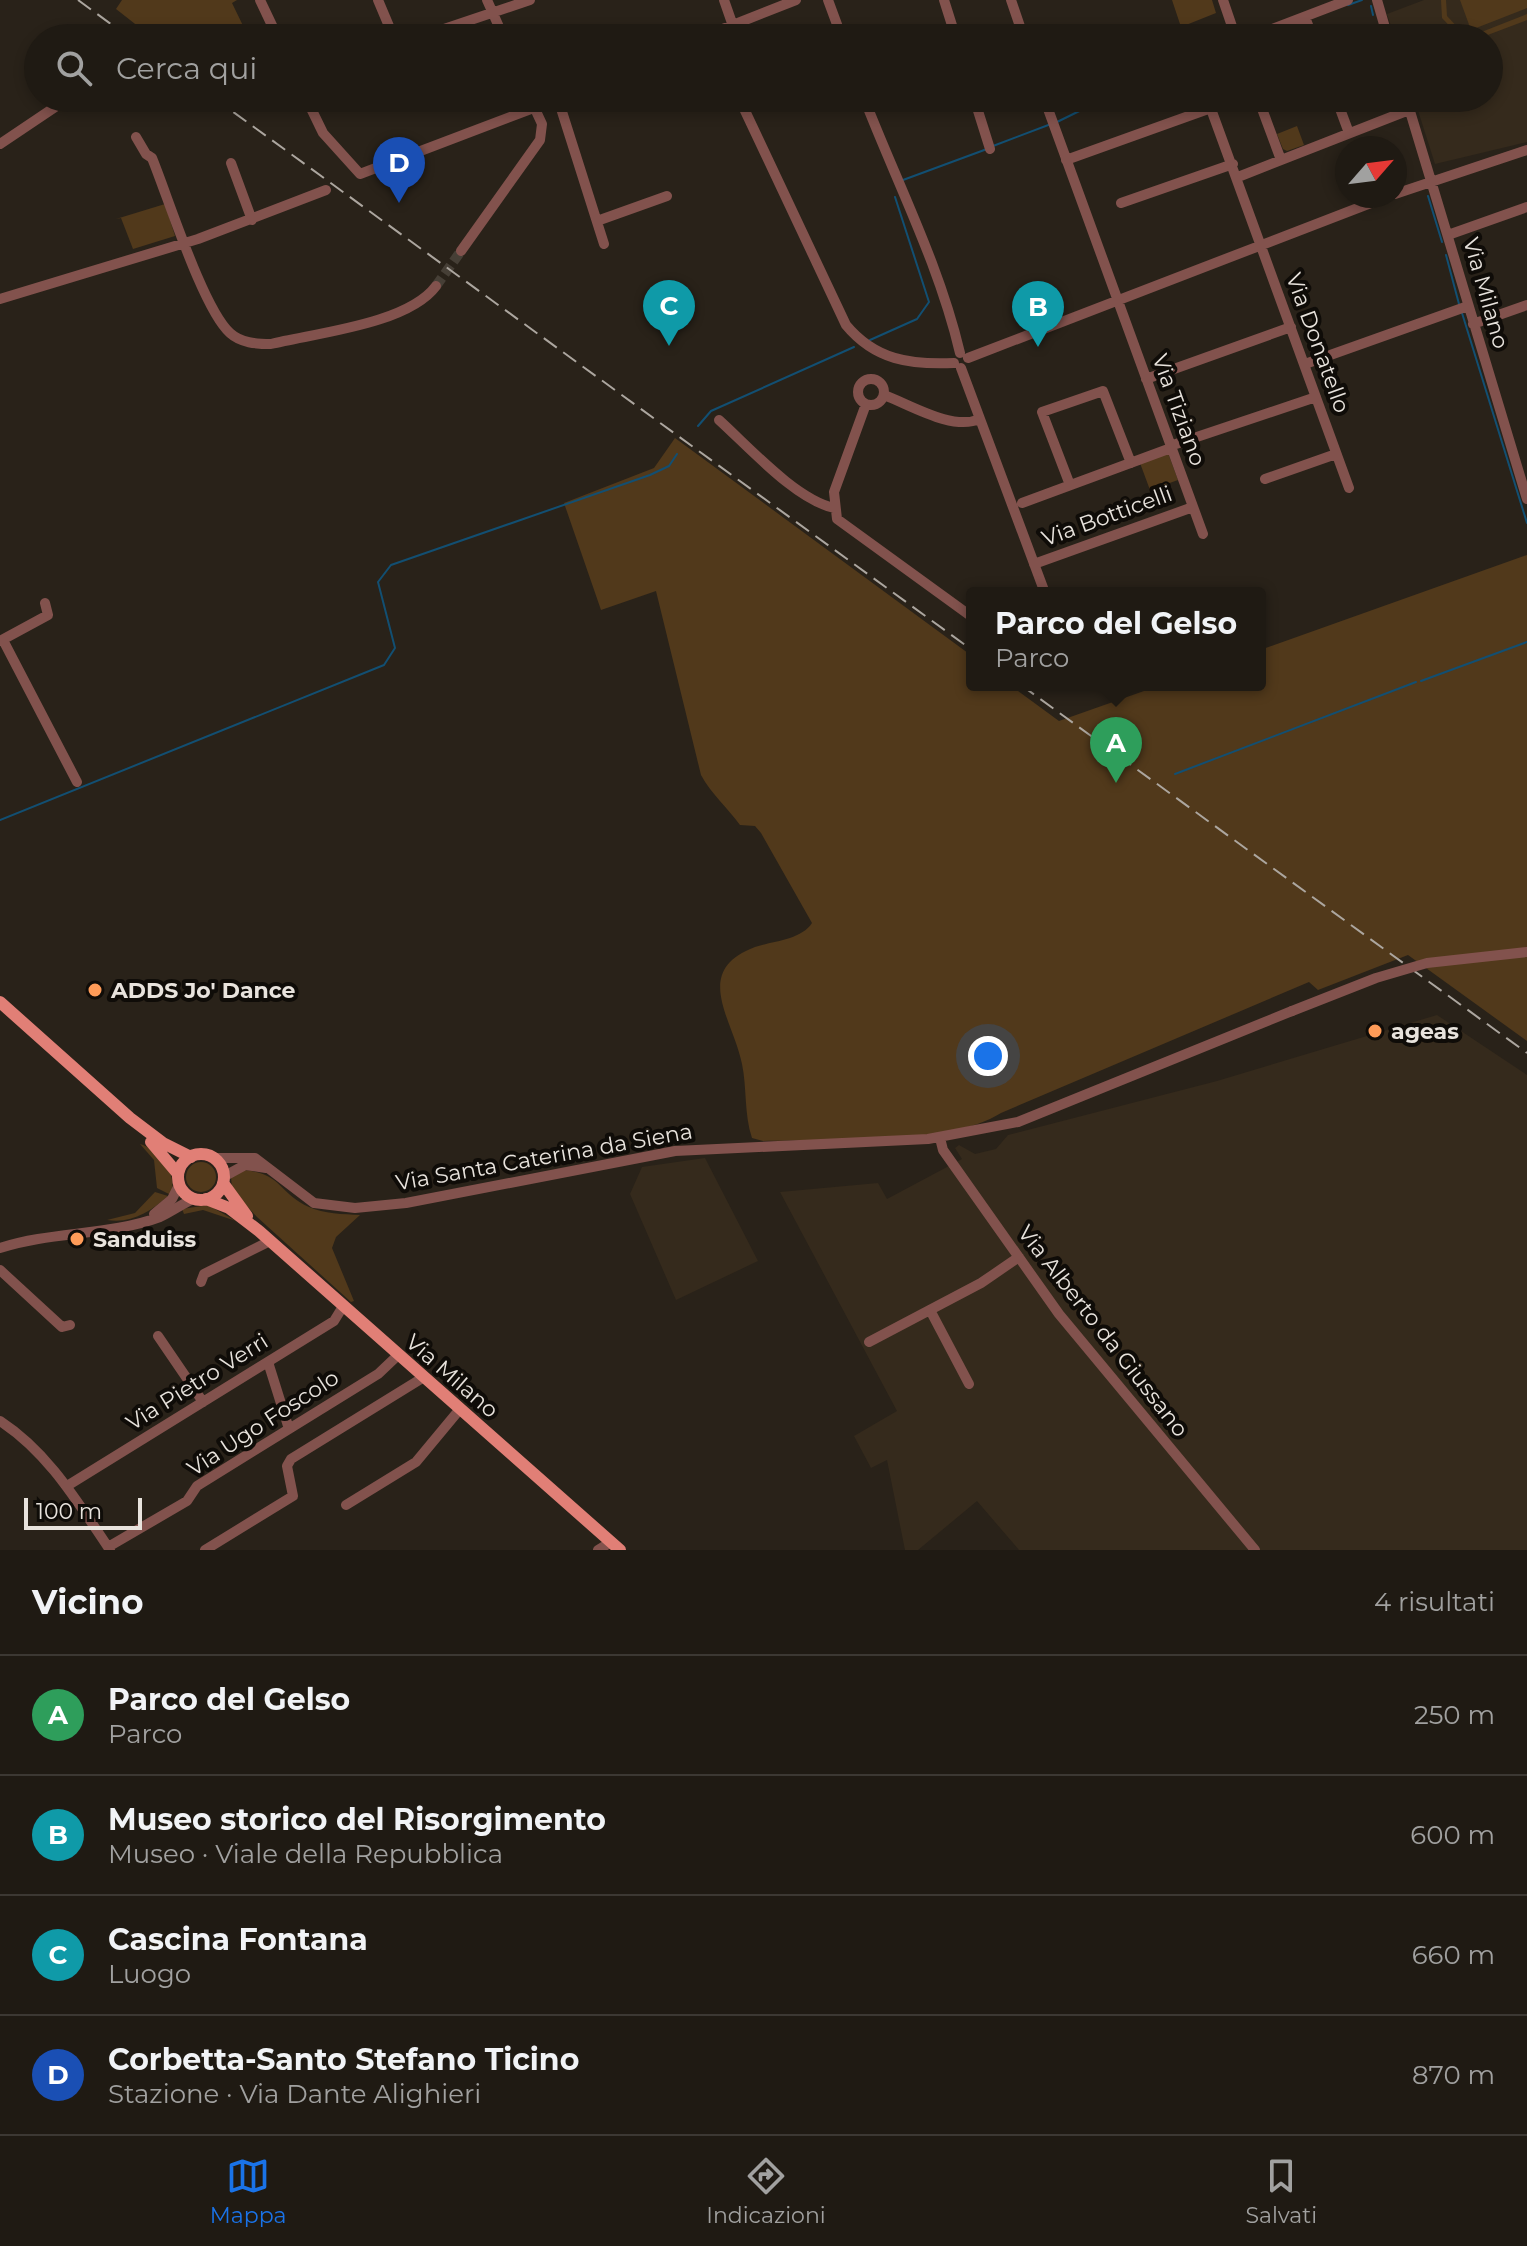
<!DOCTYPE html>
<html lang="it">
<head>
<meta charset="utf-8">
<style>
	:root { --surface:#1f1a13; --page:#27231c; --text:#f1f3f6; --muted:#a1a1a0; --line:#3c3833; --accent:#1a73e8 }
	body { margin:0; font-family:Montserrat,sans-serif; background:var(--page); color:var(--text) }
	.compass { position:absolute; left:1335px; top:136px; width:72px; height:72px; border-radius:50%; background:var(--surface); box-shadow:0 4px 12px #0003; rotate:62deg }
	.scale { position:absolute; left:24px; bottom:20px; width:118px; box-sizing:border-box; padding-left:8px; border:4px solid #e8e3dd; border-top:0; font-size:22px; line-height:28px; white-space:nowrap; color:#e8e3dd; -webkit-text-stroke:6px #0f0c08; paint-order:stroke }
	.you { position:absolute; left:988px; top:1056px; width:28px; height:28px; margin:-20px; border:6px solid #fff; border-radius:50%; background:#1a73e8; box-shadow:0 0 0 12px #1a73e833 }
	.badge { display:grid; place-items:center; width:52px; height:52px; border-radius:50%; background:var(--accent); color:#fff; font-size:26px; font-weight:700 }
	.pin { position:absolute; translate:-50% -66px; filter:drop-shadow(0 2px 4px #0008) }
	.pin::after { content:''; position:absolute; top:42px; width:28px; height:24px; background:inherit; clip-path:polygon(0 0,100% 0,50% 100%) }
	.popup { position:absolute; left:966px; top:587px; width:300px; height:104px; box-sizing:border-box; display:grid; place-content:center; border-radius:8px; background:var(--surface); filter:drop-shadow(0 2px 6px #0005); font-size:26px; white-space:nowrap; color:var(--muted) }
	.popup b { font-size:30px; color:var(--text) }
	.popup::after { content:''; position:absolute; left:50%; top:100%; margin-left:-16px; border:16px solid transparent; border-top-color:var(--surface) }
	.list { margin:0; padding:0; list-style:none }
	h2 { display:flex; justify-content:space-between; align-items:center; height:104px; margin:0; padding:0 32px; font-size:34px }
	h2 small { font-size:26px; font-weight:400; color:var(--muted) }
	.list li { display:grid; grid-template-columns:52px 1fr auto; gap:24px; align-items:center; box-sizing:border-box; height:120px; padding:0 32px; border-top:2px solid var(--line) }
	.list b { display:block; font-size:30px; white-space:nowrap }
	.list p { margin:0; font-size:26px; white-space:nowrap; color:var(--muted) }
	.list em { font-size:26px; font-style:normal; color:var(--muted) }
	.icon { flex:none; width:44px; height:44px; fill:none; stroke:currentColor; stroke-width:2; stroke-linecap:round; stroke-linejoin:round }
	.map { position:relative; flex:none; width:1527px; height:1550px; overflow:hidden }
	.search { position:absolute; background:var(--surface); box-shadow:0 4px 12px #0003; left:24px; right:24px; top:24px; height:88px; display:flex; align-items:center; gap:20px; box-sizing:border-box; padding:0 28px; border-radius:44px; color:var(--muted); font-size:30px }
	.sheet { height:584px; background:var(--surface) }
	nav { display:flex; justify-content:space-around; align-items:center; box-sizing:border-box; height:112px; border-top:2px solid var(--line); background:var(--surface); font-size:22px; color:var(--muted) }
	nav a { display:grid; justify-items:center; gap:4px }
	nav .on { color:var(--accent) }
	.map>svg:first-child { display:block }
	.built { fill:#352a1c }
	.green { fill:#51391b }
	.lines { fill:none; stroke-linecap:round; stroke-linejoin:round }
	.stream { stroke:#124f72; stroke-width:2 }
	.minor-tunnel { stroke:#463f36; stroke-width:10; stroke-dasharray:10 5; stroke-linecap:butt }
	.minor { stroke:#82524d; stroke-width:10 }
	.major { stroke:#e17f76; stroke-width:12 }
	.rail { stroke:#aca69f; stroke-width:2; stroke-dasharray:16 8; stroke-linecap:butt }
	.minor-bridge { stroke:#82524d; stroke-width:10 }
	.poi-dot { fill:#fe9b58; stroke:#0f0c08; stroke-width:3 }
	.labels { text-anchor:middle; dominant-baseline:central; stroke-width:8; stroke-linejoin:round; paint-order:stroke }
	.street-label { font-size:22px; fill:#e8e3dd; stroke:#0f0c08 }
	.poi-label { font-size:22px; font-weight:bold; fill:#e8e3dd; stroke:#0f0c08; text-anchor:start }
</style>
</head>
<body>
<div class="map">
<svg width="1527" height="1550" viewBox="0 0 1527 1550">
	<rect width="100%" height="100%" fill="#292219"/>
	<path class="built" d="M1424,0H1527V142L1435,164L1414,98H1489V38H1395L1387,14Z
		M1437,1015L1527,1075V1550H1019L977,1501L918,1550H905L887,1460L871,1468L854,1436L897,1411L780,1192L878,1183L887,1199L962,1159L955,1148L959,1145L975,1154L996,1149L1008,1135L1217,1081Z
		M705,1158L758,1261L676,1300L630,1194L642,1167Z"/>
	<path class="green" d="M122,0H237L232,3L249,38H153L116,9Z
		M1172,0H1212L1216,13L1181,27Z
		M1441,0H1446L1447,16L1462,32L1484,31L1527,14V20L1485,36L1460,37L1442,18Z
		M1460,0H1527V8L1471,30Z
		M1297,126L1304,145L1287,151L1283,149L1277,134Z
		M165,204L175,236L133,249L121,218L116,219Z
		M675,438L972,656V685H1010L1059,721L1161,685H1260V650L1527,555V1041L1408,955L1318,990L1309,982L1001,1113C946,1147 828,1139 763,1141L752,1138C744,1114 747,1088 742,1064C733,1019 691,971 755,947C773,941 801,940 812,923L761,833L755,826L740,825C727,807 712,795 701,775L656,591L601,610L564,503L654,468Z
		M1168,453L1178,480L1150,490L1140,463Z
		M140,1144C160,1150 178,1173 171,1195L157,1188L154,1160Z
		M186 1177a15 15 0 1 1 30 0a15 15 0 1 1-30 0Z
		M244,1170C283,1174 279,1194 309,1207C324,1214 343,1214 360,1215L336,1237L332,1248L354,1301L351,1302L257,1217L232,1190L231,1176Z
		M155,1192L168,1196C150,1212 131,1224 107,1220L135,1213Z
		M208,1205L236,1221L203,1210L184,1214L182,1209Z"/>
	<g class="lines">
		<path class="stream" d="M1348,5L1362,0
			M1371,6L1373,15
			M1057,122L1106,98
			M993,146L1051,124
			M903,180L987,149
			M1428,196L1442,242
			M1446,255L1459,304
			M1462,313L1527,523
			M870,340L917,319L929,302L895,197
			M698,426L711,411L854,347
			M1421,681L1527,642
			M1175,774L1416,682
			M0,820L384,665L395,648L378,582L391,565L650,475L669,466L677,454"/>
		<path class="minor-tunnel" d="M436,286L461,251"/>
		<path class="minor" d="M260,0L278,38
			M378,0L394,38
			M487,0L504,38
			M724,0L732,23
			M828,0L842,38
			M944,0L956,38
			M1011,0L1024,38
			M1223,0L1236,38
			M1377,0L1388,38
			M1305,17L1313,38
			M401,38L444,29L530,0
			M700,38L796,0
			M1249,38L1348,0
			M306,98L323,133L360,174L560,98
			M739,98L846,325C875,360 910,365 954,363
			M864,98C897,183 939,264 960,353
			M974,98L990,149
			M1044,98L1203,534
			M1207,98L1349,488
			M1258,98L1281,160
			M1336,98L1349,133
			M1406,98L1527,499
			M558,99L604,244
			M136,137L146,154L152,158C168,197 203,309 230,333C241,343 256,344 271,344C316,333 408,324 436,286
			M0,144L67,99
			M1066,160L1211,108
			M231,163L252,220
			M1238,177L1409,110
			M1395,194L1527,150
			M1121,203L1233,164
			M597,221L667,196
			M1448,235L1527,207
			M461,251L540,140L542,124L530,98
			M0,299L198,239L326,190
			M1473,324L1527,305
			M968,358L1389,196
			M1305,364L1468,306
			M961,368L1045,593
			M858 392a13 13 0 1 1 26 0a13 13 0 1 1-26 0Z
			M1146,379L1291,327
			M884,395C911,405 952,431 980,419
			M866,404L834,492L837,519L972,617
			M719,420C749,447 795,499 834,508
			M1170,446L1316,397
			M1265,479L1336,454
			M1070,485L1042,412L1103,391L1131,463
			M1022,503L1171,448
			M1034,564L1193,507
			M3,640L77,782
			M0,641L48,615L45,603
			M940,1138L943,1150L1059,1314L1255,1550
			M213,1158H255L314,1203L355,1208L406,1203L675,1151L928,1139L1018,1122L1292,1011
			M223,1177L245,1165L266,1168
			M154,1214L172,1199L179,1185
			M0,1248C52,1231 109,1236 160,1217C171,1212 182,1204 193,1199
			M0,1270L62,1327L70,1325
			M201,1282L204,1274L270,1241
			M930,1310L969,1384
			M158,1336L203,1402
			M869,1342L981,1283L1019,1257
			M268,1362L289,1429
			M0,1421C49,1453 78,1503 110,1550
			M67,1486L334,1321L342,1308
			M346,1505L416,1462L460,1409
			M108,1547L187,1501L197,1486L378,1374L398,1355
			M205,1550L293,1496L287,1466L291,1459L424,1377
			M598,1550L611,1542"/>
		<path class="major" d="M0,1002L130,1118L163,1143L191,1157
			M151,1142L178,1174
			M178 1177a23 23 0 1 1 46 0a23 23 0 1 1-46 0Z
			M223,1183L247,1216
			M206,1199L229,1208L259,1231L620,1550"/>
		<path class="rail" d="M78,0L130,38
			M214,98L972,650
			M1021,685L1527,1053"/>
		<path class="minor-bridge" d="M1292,1011L1376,978L1427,963L1527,952"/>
	</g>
	<g class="poi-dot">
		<circle cx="95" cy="990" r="8"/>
		<circle cx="1375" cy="1031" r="8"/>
		<circle cx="77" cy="1239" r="8"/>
	</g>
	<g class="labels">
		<g class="street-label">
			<text transform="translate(1486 293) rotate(74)">Via Milano</text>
			<text transform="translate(1318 343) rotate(70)">Via Donatello</text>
			<text transform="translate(1179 410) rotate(70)">Via Tiziano</text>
			<text transform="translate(1107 516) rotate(-20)">Via Botticelli</text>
			<text transform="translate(544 1157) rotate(-10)">Via Santa Caterina da Siena</text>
			<text transform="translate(1103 1331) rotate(52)">Via Alberto da Giussano</text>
			<text transform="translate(452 1376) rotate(41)">Via Milano</text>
			<text transform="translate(197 1382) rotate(-32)">Via Pietro Verri</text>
			<text transform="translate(263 1423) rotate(-33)">Via Ugo Foscolo</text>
		</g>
		<g class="poi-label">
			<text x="111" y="990">ADDS Jo' Dance</text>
			<text x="1391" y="1031">ageas</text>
			<text x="93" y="1239">Sanduiss</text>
		</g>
	</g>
</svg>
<svg class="compass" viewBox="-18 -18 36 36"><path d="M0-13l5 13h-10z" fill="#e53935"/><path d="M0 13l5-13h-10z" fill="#a1a1a0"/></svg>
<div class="scale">100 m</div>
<div class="you"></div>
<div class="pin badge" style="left:1116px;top:783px;background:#2e9e5b">A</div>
<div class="popup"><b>Parco del Gelso</b>Parco</div>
<div class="pin badge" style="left:1038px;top:347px;background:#0f9aa8">B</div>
<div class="pin badge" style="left:669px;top:346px;background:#0f9aa8">C</div>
<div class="pin badge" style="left:399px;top:203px;background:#1a4fb4">D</div>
<div class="search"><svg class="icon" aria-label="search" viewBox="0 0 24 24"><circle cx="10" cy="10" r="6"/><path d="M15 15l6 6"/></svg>Cerca qui</div>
</div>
<section class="sheet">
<h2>Vicino<small>4 risultati</small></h2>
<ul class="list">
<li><span class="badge" style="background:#2e9e5b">A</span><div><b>Parco del Gelso</b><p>Parco</p></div><em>250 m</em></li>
<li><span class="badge" style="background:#0f9aa8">B</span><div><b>Museo storico del Risorgimento</b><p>Museo · Viale della Repubblica</p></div><em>600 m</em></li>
<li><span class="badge" style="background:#0f9aa8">C</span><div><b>Cascina Fontana</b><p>Luogo</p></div><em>660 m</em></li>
<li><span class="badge" style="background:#1a4fb4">D</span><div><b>Corbetta-Santo Stefano Ticino</b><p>Stazione · Via Dante Alighieri</p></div><em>870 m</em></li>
</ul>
</section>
<nav>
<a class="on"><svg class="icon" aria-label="map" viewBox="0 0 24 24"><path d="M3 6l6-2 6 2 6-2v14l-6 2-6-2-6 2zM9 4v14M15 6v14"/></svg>Mappa</a>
<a><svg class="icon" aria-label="directions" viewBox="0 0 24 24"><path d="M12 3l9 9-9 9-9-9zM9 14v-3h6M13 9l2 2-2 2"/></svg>Indicazioni</a>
<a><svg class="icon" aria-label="saved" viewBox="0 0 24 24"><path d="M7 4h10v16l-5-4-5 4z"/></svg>Salvati</a>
</nav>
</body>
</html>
